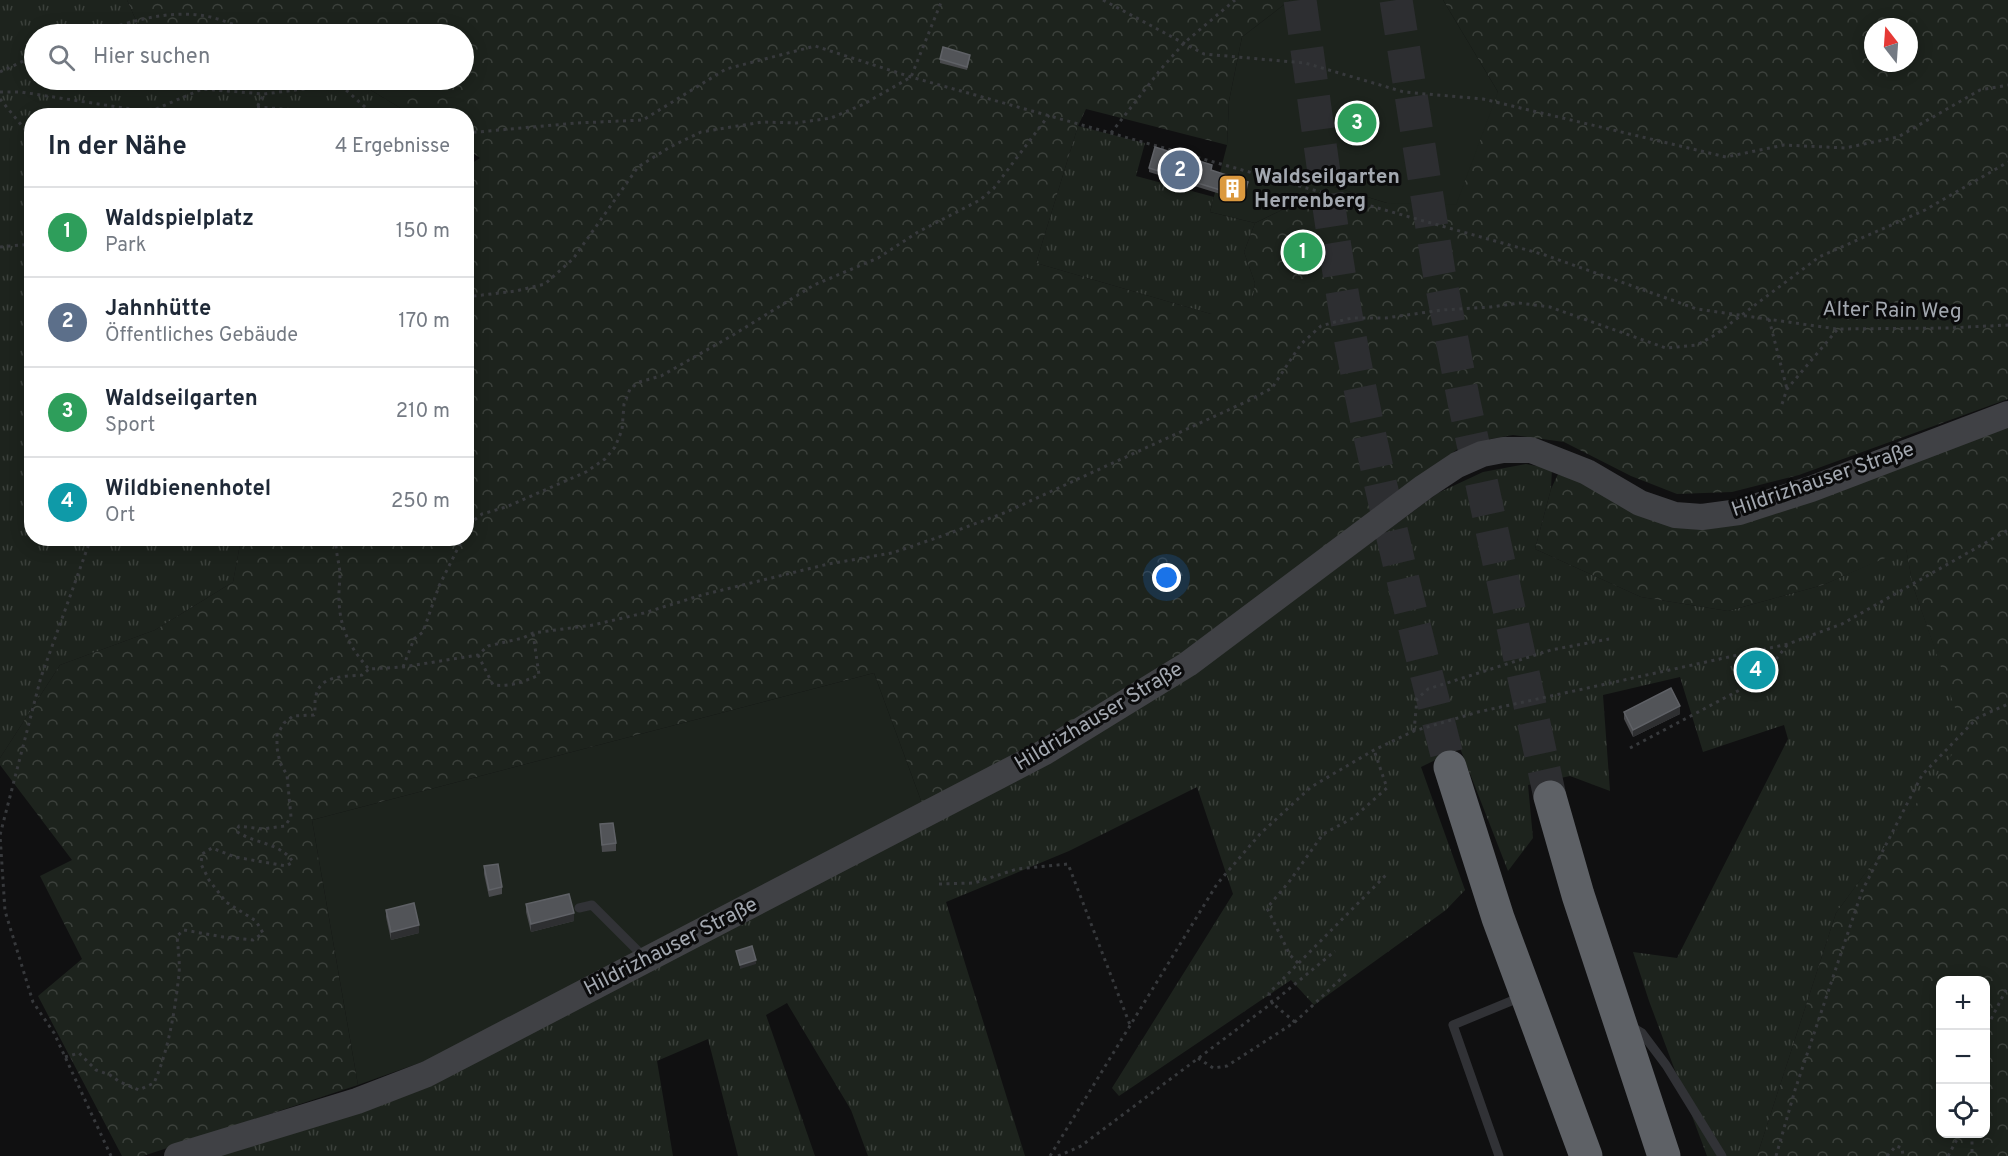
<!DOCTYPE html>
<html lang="de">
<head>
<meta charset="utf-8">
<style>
	:root { --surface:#fff; --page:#f2f2f3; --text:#1f2937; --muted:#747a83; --line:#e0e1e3; --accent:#745b3a }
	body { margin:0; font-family:Overpass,sans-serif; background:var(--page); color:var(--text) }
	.controls { position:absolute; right:18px; bottom:18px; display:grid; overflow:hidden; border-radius:12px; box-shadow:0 3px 15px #0003 }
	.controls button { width:54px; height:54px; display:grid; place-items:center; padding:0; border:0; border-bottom:2px solid var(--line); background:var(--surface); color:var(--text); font:30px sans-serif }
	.compass { position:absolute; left:1864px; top:18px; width:54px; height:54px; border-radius:50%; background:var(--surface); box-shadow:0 3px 15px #0003; rotate:343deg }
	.you { position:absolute; left:1167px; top:578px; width:21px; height:21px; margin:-15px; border:4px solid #fff; border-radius:50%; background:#1a73e8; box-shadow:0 0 0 9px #1a73e833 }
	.badge { display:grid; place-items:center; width:39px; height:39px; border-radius:50%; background:var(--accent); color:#fff; font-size:20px; font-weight:700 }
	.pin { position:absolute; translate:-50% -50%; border:3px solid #fff; box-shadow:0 2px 6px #0006 }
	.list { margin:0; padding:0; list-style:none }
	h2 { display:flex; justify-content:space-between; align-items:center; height:78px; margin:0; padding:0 24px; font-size:26px }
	h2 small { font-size:20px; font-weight:400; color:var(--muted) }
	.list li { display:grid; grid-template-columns:39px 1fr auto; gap:18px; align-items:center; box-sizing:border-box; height:90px; padding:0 24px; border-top:2px solid var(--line) }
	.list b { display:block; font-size:22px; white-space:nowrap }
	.list p { margin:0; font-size:20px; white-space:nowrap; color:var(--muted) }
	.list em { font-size:20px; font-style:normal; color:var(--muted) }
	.icon { flex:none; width:33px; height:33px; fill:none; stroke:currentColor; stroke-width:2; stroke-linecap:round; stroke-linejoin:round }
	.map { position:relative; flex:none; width:2008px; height:1156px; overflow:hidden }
	.search { position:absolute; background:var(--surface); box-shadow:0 3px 15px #0003; left:24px; top:24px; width:450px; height:66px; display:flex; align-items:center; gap:15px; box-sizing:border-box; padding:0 21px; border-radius:33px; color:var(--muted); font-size:22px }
	.panel { position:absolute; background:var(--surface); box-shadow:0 3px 15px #0003; left:24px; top:108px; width:450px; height:438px; border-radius:24px }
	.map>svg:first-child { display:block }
	.grass { fill:url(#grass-tufts) }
	.forest { fill:url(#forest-crowns); fill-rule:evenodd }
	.garden { fill:#1d231d }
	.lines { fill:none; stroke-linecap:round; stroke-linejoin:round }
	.highway-tunnel { stroke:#2d2e31; stroke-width:33; stroke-dasharray:33 16; stroke-linecap:butt }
	.path { stroke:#37393c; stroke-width:3; stroke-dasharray:3 4.5; stroke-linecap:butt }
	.lane { stroke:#313236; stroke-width:9 }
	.secondary { stroke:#404145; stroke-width:26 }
	.highway { stroke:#5e6166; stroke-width:33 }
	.wall { fill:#494a4d }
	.shaded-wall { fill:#2e2f31 }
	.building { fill:#525458; stroke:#5f6166; stroke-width:1.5 }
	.labels { text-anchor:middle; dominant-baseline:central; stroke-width:6; stroke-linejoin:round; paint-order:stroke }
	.poi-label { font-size:21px; font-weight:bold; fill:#a3a8b0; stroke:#0b0b0c; text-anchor:start }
	.street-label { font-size:21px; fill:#a3a8b0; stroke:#0b0b0c }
</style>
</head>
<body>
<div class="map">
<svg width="2008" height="1156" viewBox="0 0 2008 1156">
	<defs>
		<pattern id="grass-tufts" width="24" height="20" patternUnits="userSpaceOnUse" patternTransform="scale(1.5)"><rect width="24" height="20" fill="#1d231d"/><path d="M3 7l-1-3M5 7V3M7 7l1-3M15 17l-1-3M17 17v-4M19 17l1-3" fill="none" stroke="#3b403b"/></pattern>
		<pattern id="forest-crowns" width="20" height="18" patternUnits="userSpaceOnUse" patternTransform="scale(1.5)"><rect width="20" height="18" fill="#1d231d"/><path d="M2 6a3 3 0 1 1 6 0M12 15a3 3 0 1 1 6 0" fill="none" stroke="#3b403b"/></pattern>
	</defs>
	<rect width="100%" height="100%" fill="#101011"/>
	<path class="grass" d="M0,0H127L142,34H34V80H160L161,81L210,80L261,87L272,80H354L412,115L32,116V538L241,539L233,582L155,630L60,665L0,758Z
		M1078,126L1145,143L1136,176L1214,197L1210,212L1255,223L1244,252L1255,283L1253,299L1211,314L1036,263Z
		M1526,464L1552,469L1551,489L1535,549L1641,597L1728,611L1823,585L1906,548L1913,586L1966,737L1836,913L1757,1156H1707L1649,1001L1633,952L1677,958L1788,739L1784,725L1703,752L1680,677L1603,695L1610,791L1570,776L1528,785L1533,838L1508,871L1460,748L1421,767L1465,890L1446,910L1314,1005L1291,980L1119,1096L1112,1088L1233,894L1197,787L1069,851L946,902L1025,1156H868L851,1110L787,1003L766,1015L815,1156H738L708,1039L657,1061L673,1156H217L360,1111L1291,602L1438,493L1483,472Z"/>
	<path class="forest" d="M127,0H1290L1242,37L1229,101L1227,145L1086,109L1078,126L1036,263L1211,314L1226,295L1253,298L1255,283L1244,252L1255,223L1331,186L1387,203L1498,92L1443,0H2008V399L1799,475L1732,492L1677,494L1631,476L1564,442L1513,435L1479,441L1459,448L1137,686L923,806L874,673L312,820L358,1085L143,1156H122L38,996L82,959L40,876L72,860L0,765V758L60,665L155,630L233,582L241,539L466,538V167L480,158L467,149L466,116L412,115L354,80H464V34H142ZM1873,27H1909V63H1873Z
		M160,80H272L261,87L210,80L161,81Z
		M2008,425V1156H1757L1836,913L1965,737L1913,586L1906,549L1823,585L1728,611L1641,597L1535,549L1551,489L1559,472L1687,524ZM1940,980H1986V1134H1940Z"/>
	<path class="garden" d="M1290,0H1443L1498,92L1456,205L1387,203L1331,186L1255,223L1210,212L1227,145L1229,101L1242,37Z
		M874,673L923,806L436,1057L358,1085L312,820Z"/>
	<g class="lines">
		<path class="highway-tunnel" d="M1300,0C1315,105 1328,210 1346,315C1373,466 1412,618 1450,767
			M1396,0L1439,272L1464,402L1550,797"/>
		<path class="path" d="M1103,0L1204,54L1305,63L1404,92L1483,99L1726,157L1784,145L1845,148L1898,137L1980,90L2008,85
			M91,34C127,23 166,9 205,16C223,19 241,28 258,34
			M0,72L34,56
			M335,80L375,116
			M0,92H21L137,110L156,109L202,89L264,94L328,86L338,82
			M0,99L32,138
			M257,107L310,111L336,116
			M157,109L247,116L257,107L264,94
			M466,133L577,123L643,120L726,69L815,46L911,77L1545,255L1697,309L1837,329L1948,328L2008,325
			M1111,133L1161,69L1184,43L1235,0
			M0,247L32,244
			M466,297L516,291L545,284L573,259L638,167L670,147L701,132L762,122L796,123L831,118L864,104L911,77L942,0
			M1769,319L1787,389
			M1782,404L1787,389L1837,330
			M466,532L473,521L482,514L506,507L586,472L605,459L615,447L622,430L624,404L630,389L639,382L661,376L733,335L814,285L878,258L918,232L980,200L994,188L1049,115
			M91,538L41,677L0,835L5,911L33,1002L54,1033L111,1156
			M336,538C335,552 340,564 340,576C340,581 339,586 339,591C338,623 347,645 369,669L403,667L478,655L488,646L523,638L533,633L593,625L644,613L702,595L828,564L892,553L942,536L1004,513L1250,400L1272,388L1301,344L1321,326L1335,322L1352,318H1386L1442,310L1491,307L1519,303L1550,307L1666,348L1697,345L1715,335L1819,257L1925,210L2008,162
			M478,655L493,685C511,687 523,682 539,675L533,633
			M403,667L414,639L423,632L439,586L463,538
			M1414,731L1417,699L1428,689L1551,650L1609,639
			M1630,748L1753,683L1767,671L1787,645
			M939,884L974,883L1017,869L1068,864L1130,1025
			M1298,963L1290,955L1267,908L1289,882L1323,834L1353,818L1387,788L1374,750
			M1295,1022L1272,1003L1269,993L1388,873
			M1986,1033L1987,1027L2008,986
			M65,1057L79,1053L96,1070L110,1075L120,1082L139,1090L154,1083C169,1049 175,1010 179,974C180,961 178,949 177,936L184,930L223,937L253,940L263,933L256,921L226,902L209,880L201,864L202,854L212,848L235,857L286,866L293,862C280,842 254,844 236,831L239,826L262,829L285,826L291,817L287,775L280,763L277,748V735L284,723L293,716L314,715C316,709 314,702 316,696C320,674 346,677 362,675L369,669
			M1198,1058L1213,1068L1227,1066L1295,1022L1346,974
			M1972,1134V1156
			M1050,1156L1217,884L1260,834L1311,787L1374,750L1414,731L1478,712L1788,644L1842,624L2008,530
			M1058,1156L1081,1146L1272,1003L1335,951
			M1776,1156L1795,1090L1862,891L1922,775L1977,718L2008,704
			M1887,1156L1896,1146L1902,1148L1903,1156
			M1948,1156L1960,1134"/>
		<path class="lane" d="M579,908L592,905L645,958
			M1630,1026L1642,1033L1666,1065L1722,1156
			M1499,1156L1453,1025L1521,997"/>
		<path class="secondary" d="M177,1156L357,1101L427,1074L1045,752L1188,664L1424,487L1457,465L1482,454L1503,450H1531L1587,472L1640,503L1675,515L1702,517L1739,512L1811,489L2008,414"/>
		<path class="highway" d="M1450,767L1498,918L1586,1156
			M1550,797L1578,895L1664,1156"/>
	</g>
	<path class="wall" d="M970,58L967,70L940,63V59Z
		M1149,168L1212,170L1248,186L1243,201L1149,172Z
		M1624,712L1680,714L1633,737L1624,719Z
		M600,824L616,843V851L602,852Z
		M484,866L502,887V894L489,897L484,874Z
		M526,904L574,921L531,932L526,912Z
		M386,910L419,933L391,940L386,917Z"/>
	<path class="shaded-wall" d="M1248,182V186L1243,201V197Z
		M1680,706V714L1633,737V730Z
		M574,913V921L531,932V924Z
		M419,925V933L391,940V932Z
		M756,960V964L740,969V965Z"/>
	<path class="building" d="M943,47L970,55L967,67L940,59Z
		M1155,147L1212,165L1211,170L1248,182L1243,197L1149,168Z
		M1671,688L1680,706L1633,730L1624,712Z
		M613,823L616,843L602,845L600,824Z
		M498,864L502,887L489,890L484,866Z
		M569,894L574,913L531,924L526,904Z
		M414,903L419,925L391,932L386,910Z
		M752,946L756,960L740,965L736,951Z"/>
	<defs>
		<symbol id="building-square" viewBox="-11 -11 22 22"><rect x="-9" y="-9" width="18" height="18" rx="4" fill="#db993e" stroke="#0b0b0c"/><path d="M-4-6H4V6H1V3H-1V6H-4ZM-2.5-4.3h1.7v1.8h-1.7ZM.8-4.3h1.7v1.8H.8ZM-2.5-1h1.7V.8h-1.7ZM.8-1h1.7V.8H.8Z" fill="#fff"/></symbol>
	</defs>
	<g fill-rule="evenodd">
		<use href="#building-square" x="1216" y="172" width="33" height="33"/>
	</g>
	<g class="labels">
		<g class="poi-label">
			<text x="1254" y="177">Waldseilgarten<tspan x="1254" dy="24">Herrenberg</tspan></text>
		</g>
		<g class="street-label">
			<text transform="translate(1892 311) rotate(1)">Alter Rain Weg</text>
			<text transform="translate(1823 480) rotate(-19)">Hildrizhauser Straße</text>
			<text transform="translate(1099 717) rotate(-31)">Hildrizhauser Straße</text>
			<text transform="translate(671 947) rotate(-27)">Hildrizhauser Straße</text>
		</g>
	</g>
</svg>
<div class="controls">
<button>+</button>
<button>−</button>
<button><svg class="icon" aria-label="locate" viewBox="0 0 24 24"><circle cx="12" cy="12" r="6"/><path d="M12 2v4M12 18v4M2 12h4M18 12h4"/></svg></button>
</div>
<svg class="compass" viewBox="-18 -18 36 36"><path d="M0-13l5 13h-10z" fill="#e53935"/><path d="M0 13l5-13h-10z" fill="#747a83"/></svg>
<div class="you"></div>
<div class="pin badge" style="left:1303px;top:252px;background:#2e9e5b">1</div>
<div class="pin badge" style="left:1180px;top:170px;background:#5c6f8a">2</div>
<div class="pin badge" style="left:1357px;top:123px;background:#2e9e5b">3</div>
<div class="pin badge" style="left:1756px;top:670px;background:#0f9aa8">4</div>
<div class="search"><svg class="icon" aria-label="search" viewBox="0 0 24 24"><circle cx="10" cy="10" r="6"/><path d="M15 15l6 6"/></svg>Hier suchen</div>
<section class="panel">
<h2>In der Nähe<small>4 Ergebnisse</small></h2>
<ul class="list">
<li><span class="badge" style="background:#2e9e5b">1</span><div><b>Waldspielplatz</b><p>Park</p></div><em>150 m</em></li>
<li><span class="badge" style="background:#5c6f8a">2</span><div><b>Jahnhütte</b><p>Öffentliches Gebäude</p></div><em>170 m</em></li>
<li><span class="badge" style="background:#2e9e5b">3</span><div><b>Waldseilgarten</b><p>Sport</p></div><em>210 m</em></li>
<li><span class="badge" style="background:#0f9aa8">4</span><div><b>Wildbienenhotel</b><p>Ort</p></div><em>250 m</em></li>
</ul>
</section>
</div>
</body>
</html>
